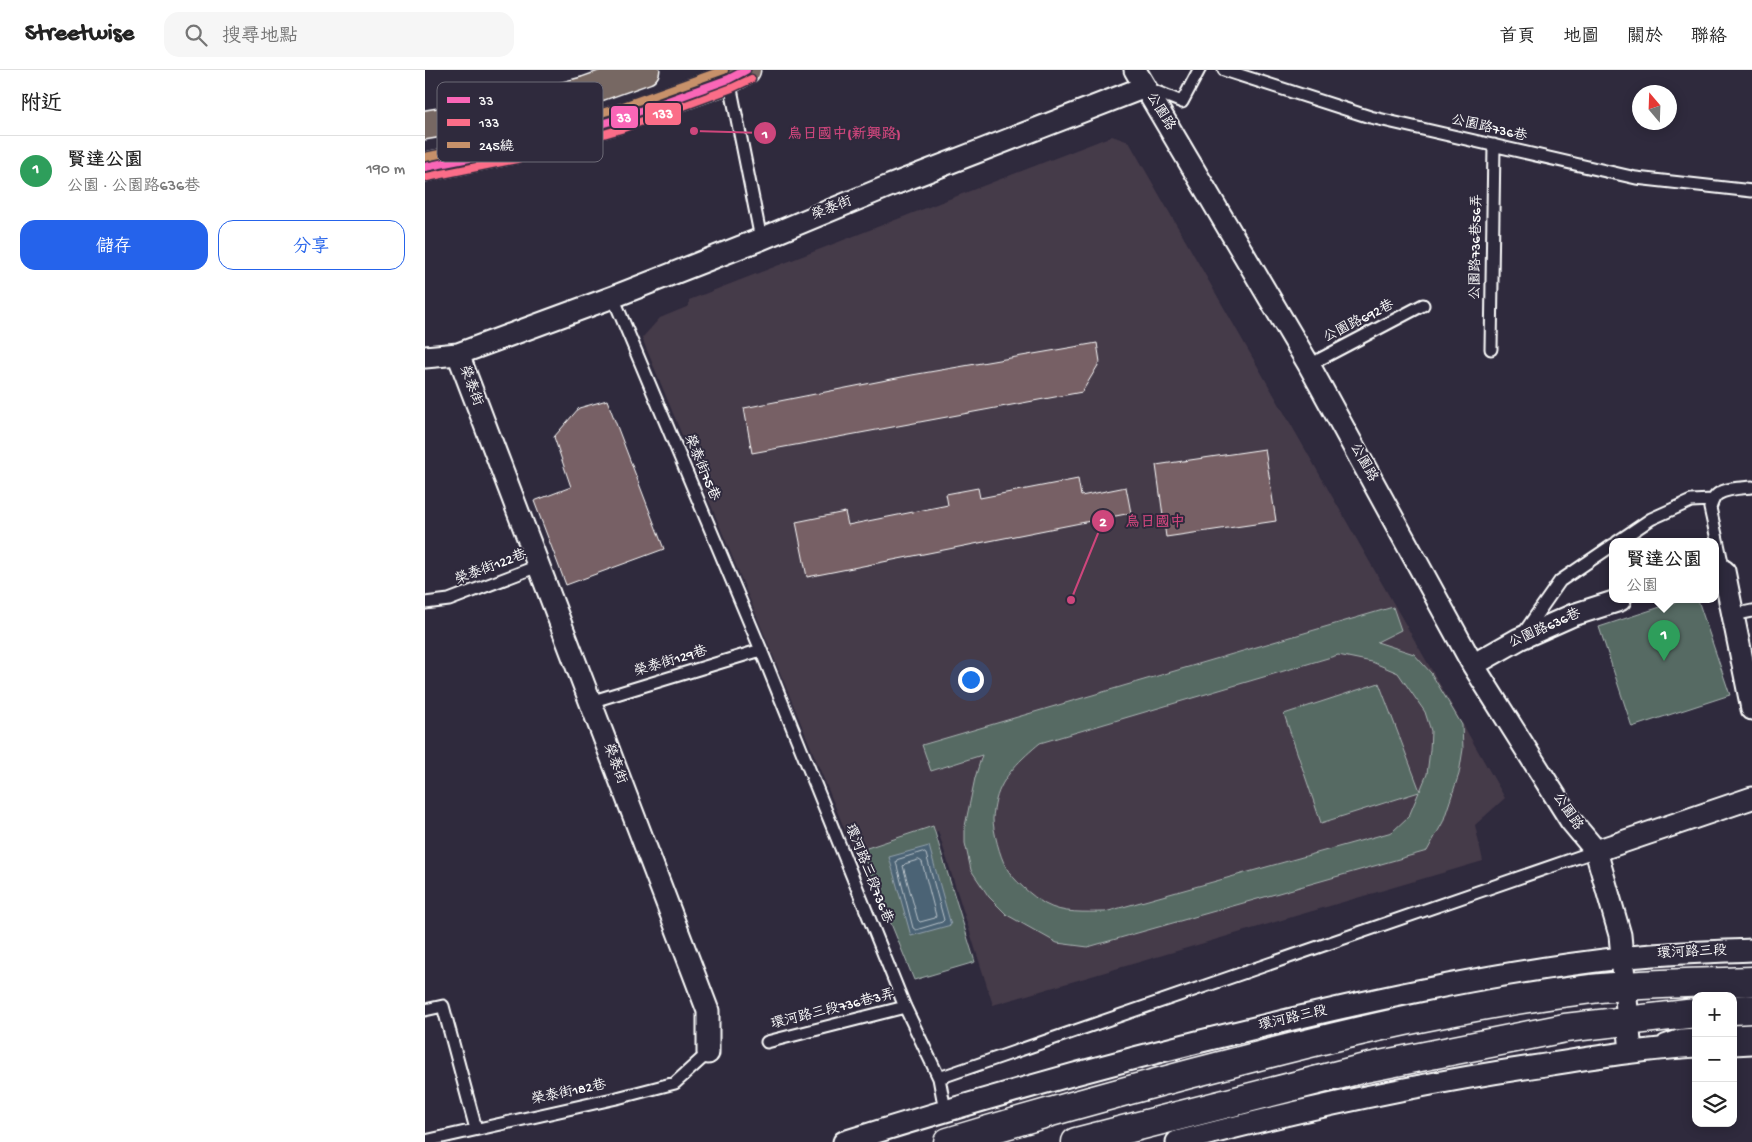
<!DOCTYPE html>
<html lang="zh-TW">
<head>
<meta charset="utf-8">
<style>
	:root { --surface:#fff; --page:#f6f6f6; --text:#222; --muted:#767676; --line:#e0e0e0; --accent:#2563eb }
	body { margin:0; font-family:"Gochi Hand","LXGW WenKai TC",sans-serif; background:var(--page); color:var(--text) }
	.controls { position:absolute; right:15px; bottom:15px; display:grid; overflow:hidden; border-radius:10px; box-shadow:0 2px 12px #0003 }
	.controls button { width:45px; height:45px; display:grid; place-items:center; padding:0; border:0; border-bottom:1px solid var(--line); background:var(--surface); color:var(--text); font:25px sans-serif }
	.compass { position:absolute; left:1207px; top:15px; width:45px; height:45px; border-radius:50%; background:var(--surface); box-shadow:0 2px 12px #0003; rotate:341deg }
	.you { position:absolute; left:545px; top:609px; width:18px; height:18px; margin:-12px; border:4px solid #fff; border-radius:50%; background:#1a73e8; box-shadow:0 0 0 8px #1a73e833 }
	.badge { display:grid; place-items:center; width:32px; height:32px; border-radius:50%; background:var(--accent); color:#fff; font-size:16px; font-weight:700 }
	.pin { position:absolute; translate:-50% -41px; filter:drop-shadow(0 1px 2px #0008) }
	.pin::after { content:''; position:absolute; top:26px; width:18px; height:15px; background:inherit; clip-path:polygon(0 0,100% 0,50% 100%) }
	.popup { position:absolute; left:1184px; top:468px; width:110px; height:65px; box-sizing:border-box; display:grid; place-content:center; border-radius:10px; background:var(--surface); filter:drop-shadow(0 1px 4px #0005); font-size:16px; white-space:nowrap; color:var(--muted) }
	.popup b { font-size:19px; color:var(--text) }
	.popup::after { content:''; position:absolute; left:50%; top:100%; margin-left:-10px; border:10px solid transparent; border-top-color:var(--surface) }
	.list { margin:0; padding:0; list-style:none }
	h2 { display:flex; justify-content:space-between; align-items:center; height:65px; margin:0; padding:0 20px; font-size:21px }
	h2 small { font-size:16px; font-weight:400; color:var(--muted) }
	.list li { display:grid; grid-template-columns:32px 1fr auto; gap:15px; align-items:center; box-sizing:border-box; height:70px; padding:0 20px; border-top:1px solid var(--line) }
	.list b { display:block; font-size:19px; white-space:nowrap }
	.list p { margin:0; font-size:16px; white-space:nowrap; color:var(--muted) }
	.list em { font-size:16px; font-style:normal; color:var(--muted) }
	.actions { display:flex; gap:10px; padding:15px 20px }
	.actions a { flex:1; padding:11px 0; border:1px solid var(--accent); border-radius:15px; text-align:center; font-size:18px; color:var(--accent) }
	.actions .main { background:var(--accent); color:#fff }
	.icon { flex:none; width:28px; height:28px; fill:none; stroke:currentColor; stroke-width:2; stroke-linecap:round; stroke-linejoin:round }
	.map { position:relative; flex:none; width:1327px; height:1072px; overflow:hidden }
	header { display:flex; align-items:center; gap:30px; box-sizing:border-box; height:70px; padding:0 25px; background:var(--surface); border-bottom:1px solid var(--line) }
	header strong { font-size:24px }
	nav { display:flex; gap:28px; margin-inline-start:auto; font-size:18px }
	.search { width:350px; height:45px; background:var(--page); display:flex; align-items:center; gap:12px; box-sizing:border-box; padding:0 18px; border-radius:15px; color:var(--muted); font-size:19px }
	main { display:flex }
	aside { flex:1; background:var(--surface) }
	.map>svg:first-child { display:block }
	.built { fill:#453a49 }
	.green { fill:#566a64; stroke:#aab4b2; fill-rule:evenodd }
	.water { fill:#4b6375; stroke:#93a1ac }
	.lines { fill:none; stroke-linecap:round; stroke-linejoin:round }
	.shore { stroke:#b7c1c8; stroke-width:1 }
	.building { fill:#776165; stroke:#fff }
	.service-casing { stroke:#fff; stroke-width:15 }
	.minor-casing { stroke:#fff; stroke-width:25 }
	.tertiary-casing { stroke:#fff; stroke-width:31 }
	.primary-casing { stroke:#fff; stroke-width:31 }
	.service { stroke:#2f2a3d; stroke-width:11 }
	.minor { stroke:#2f2a3d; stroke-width:21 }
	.tertiary { stroke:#2f2a3d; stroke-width:28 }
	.primary { stroke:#776864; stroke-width:28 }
	.bus-1-casing { stroke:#2f2a3d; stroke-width:11 }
	.bus-2-casing { stroke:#2f2a3d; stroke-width:11 }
	.bus-3-casing { stroke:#2f2a3d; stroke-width:11 }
	.bus-1 { stroke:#fa66b7; stroke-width:8 }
	.bus-2 { stroke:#fb6d88; stroke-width:8 }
	.bus-3 { stroke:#c7916a; stroke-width:8 }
	.labels { text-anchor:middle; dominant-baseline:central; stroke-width:4; stroke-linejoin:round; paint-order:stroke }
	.street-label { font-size:14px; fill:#fff; stroke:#2f2a3d }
	.key { fill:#2f2a3d; stroke:#6d6a77; stroke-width:1 }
	.key-label { font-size:14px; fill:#fff }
	.leader { fill:none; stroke:#ce467c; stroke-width:2 }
	.callout-dot { fill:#ce467c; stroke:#2f2a3d; stroke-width:2 }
	.mark-label { font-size:15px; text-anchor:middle; font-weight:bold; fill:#fff }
	.callout-label { font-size:15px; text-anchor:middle; font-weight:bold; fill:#ce467c; stroke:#2f2a3d; stroke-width:4; stroke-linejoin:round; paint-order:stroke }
	.line-badge { stroke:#2f2a3d; stroke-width:2 }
	.badge-label { font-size:14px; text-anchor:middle; font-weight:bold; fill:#fff }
</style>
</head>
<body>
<header>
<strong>Streetwise</strong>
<div class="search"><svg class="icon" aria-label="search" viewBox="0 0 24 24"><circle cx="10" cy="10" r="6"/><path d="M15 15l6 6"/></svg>搜尋地點</div>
<nav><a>首頁</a><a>地圖</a><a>關於</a><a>聯絡</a></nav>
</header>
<main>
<aside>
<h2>附近<small></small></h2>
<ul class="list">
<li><span class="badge" style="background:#2e9e5b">1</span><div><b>賢達公園</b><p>公園 · 公園路636巷</p></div><em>190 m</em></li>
</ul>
<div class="actions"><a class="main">儲存</a><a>分享</a></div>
</aside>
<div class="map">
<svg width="1327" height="1072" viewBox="0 0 1327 1072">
	<rect width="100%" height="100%" fill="#2f2a3d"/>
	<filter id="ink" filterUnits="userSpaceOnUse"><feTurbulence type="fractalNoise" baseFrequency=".02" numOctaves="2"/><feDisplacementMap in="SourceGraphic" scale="10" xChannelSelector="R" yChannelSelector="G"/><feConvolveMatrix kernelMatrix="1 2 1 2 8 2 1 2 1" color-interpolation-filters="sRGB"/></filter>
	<g filter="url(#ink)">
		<path class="built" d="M687,66L704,72L1080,728L1050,755L1058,791L568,935L513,761L431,787L217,268L235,248L264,236V230Z"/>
		<path class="green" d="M1257,530H1273L1305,625L1207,657L1174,557Z
			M968,537L976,560L952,572L989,584L1006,603L1037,655L1038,679L1034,704L1018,752L1002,781L663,877L632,873L582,845L564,827L546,800L540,773V756L550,708L557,685L506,701L497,675ZM913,585L947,592L973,603L1000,642L1006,661L1005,680L1002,704L995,721L954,613L859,644L896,753L994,722L984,746L967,762L680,842C660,842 638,844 620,834C607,826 588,810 581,797C575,787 568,760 568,749C568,743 570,735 571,730C577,706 597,688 615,673Z
			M508,756L550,892L489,910L436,780Z"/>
		<path class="water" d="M504,776L526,855L486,866L464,787Z"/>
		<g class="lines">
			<path class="shore" d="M498,782L501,784L519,850L517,852L491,860L488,858L471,792L472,790Z
				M494,790L497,792L511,846L510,848L495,852L493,850L478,796L480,794Z"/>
		</g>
		<path class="building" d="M672,273L675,292L657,322L327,383L319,338L487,305Z
			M182,330L239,479L141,515L109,431L146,417L129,367L154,338Z
			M840,379L851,451L741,467L731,395Z
			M653,409L656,426L701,417L706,443L382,507L371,452L420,442L423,455L523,435L521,424L553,418L555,428Z"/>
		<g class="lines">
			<defs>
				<path id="service" d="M799,0L945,47L1211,108L1327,121
					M304,9L336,169
					M722,18L757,32L774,0
					M188,227L336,580L480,937L514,1008L520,1040
					M1066,279L1069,75
					M884,295L998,235
					M1192,472L1226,449L1266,431L1287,430
					M1299,501L1285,438C1287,433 1288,427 1293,424C1302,418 1317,418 1327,417
					M0,533L24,530L113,496
					M1308,545L1327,541
					M1098,564L1135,511L1188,475
					M165,632L336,580
					M0,940L18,936L51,1059
					M1308,961L1327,960
					M1239,971L1256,965L1271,964
					M342,972L480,937
					M514,1008L1171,781
					M0,1071L192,1028L250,1013L283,983"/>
				<path id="minor" d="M710,0L884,295L1048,595L1146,751L1171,781L1327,728
					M0,287L33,284
					M1290,503L1299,501L1327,639
					M1048,595L1094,569L1148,545L1195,530
					M1171,781L1195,865L1206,982
					M1308,974L1327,973
					M283,983V941L33,284L188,227L336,169L464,116L720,17
					M419,1072C556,1029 694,990 834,957C953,928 1074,902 1196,888C1240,883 1283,882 1327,880
					M752,1072C873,1040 996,1013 1120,995C1170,987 1220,979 1271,976"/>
				<path id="tertiary" d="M1308,940L1327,939
					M523,1072C623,1042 724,1014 826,988C938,959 1051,933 1166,919C1219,913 1273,913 1327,911
					M651,1072L940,998L1140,958L1271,943"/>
				<path id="primary" d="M0,55L84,41L161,21L220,0
					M0,97L89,79L193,49L304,9L321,0"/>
			</defs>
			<use href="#service" class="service-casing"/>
			<use href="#minor" class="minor-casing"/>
			<use href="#tertiary" class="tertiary-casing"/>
			<use href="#primary" class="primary-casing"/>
			<use href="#service" class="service"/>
			<use href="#minor" class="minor"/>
			<use href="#tertiary" class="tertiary"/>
			<use href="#primary" class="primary"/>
			<defs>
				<path id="bus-1" d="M0,97L89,79L193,49L304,9L321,0"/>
				<path id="bus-2" d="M2,107L92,89L196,59L307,18L326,9"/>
				<path id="bus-3" d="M0,87L87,69L190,39L299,0"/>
			</defs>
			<use href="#bus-1" class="bus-1-casing"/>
			<use href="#bus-2" class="bus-2-casing"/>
			<use href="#bus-3" class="bus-3-casing"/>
			<use href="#bus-1" class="bus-1"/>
			<use href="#bus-2" class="bus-2"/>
			<use href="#bus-3" class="bus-3"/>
		</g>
	</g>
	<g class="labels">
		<g class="street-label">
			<text transform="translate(735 42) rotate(59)">公園路</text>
			<text transform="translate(1064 59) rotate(13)">公園路736巷</text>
			<text transform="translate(407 139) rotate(-22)">榮泰街</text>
			<text transform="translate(1052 177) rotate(-89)">公園路736巷56弄</text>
			<text transform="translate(934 252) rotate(-27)">公園路692巷</text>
			<text transform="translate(45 316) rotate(69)">榮泰街</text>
			<text transform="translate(938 393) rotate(61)">公園路</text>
			<text transform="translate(276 398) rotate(67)">榮泰街75巷</text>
			<text transform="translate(66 498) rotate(-21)">榮泰街122巷</text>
			<text transform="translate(1120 559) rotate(-24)">公園路636巷</text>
			<text transform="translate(246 592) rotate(-17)">榮泰街129巷</text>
			<text transform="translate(189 694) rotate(69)">榮泰街</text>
			<text transform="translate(1142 742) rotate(56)">公園路</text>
			<text transform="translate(443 804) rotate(68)">環河路三段736巷</text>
			<text transform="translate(1267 883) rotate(-3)">環河路三段</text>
			<text transform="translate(408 940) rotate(-14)">環河路三段736巷3弄</text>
			<text transform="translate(868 949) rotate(-13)">環河路三段</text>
			<text transform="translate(144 1023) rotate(-12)">榮泰街182巷</text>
		</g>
	</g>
	<rect x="12" y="12" width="166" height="80" rx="8" class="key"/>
	<rect x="22" y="27" width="23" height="6" fill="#fa66b7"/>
	<rect x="22" y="49" width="23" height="7" fill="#fb6d88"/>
	<rect x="22" y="72" width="23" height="6" fill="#c7916a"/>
	<g class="key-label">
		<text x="54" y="35">33</text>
		<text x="54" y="57">133</text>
		<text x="54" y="80">245繞</text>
	</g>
	<path class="leader" d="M269 61L340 63M646 530L678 451"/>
	<g class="callout-dot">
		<circle cx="269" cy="61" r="5"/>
		<circle cx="646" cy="530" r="5"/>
		<circle cx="340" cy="63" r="12"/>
		<circle cx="678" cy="451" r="12"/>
	</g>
	<g class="mark-label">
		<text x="340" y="68">1</text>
		<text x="678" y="456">2</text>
	</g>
	<g class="callout-label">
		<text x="419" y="68">烏日國中(新興路)</text>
		<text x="730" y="456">烏日國中</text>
	</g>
	<g class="line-badge">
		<rect x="219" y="32" width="38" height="24" rx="5" fill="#fb6d88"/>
		<rect x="185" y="35" width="29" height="24" rx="5" fill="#fa66b7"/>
	</g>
	<g class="badge-label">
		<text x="238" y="48">133</text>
		<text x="199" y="52">33</text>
	</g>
</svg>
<div class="controls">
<button>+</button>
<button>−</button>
<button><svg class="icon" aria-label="layers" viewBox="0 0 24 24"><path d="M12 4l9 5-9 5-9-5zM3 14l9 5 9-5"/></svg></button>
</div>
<svg class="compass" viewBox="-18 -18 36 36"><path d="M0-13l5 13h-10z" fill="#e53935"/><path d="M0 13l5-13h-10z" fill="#767676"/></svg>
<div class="you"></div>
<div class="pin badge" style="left:1239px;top:591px;background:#2e9e5b">1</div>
<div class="popup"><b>賢達公園</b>公園</div>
</div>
</main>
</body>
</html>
